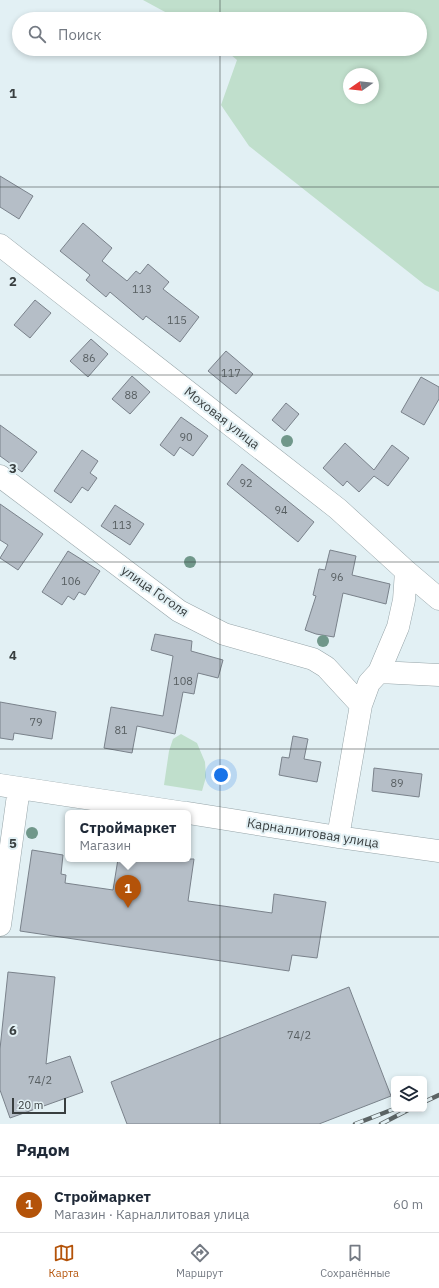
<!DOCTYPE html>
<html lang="ru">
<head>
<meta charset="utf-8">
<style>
	:root { --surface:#fff; --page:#f2f2f3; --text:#1f2937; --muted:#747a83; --line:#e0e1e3; --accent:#b45309 }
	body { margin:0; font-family:"IBM Plex Sans",sans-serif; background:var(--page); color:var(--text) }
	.controls { position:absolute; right:12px; bottom:12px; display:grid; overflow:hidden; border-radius:6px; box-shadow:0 2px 6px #0003 }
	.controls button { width:36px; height:36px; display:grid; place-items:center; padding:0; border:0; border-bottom:1px solid var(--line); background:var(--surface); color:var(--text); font:20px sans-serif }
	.compass { position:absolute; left:343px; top:68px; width:36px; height:36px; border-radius:50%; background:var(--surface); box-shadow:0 2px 6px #0003; rotate:256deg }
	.scale { position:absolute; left:12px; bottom:10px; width:54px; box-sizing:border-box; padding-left:4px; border:2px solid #383e3f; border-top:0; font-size:11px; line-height:14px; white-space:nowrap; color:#383e3f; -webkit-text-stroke:3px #e2f0f4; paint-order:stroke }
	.you { position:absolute; left:221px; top:775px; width:14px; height:14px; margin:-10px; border:3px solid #fff; border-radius:50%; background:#1a73e8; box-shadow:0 0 0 6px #1a73e833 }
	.badge { display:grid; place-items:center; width:26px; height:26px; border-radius:50%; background:var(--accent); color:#fff; font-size:13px; font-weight:700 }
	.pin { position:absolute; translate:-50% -33px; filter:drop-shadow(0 1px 2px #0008) }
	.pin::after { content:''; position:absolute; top:21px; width:14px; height:12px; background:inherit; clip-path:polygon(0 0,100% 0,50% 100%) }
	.popup { position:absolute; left:65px; top:810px; width:126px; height:52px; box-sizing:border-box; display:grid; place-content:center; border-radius:6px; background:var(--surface); filter:drop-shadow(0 1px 3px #0005); font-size:13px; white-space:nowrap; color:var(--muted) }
	.popup b { font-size:15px; color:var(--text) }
	.popup::after { content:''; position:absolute; left:50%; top:100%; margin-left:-8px; border:8px solid transparent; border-top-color:var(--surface) }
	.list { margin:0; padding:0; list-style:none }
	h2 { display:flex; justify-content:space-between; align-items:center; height:52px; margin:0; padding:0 16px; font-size:17px }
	h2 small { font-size:13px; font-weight:400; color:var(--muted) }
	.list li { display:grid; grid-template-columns:26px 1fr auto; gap:12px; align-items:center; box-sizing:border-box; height:56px; padding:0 16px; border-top:1px solid var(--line) }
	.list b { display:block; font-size:15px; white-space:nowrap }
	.list p { margin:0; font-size:13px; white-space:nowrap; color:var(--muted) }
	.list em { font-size:13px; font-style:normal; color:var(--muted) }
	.icon { flex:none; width:22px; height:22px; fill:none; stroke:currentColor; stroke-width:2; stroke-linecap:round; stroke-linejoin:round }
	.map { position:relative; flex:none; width:439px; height:1124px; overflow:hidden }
	.search { position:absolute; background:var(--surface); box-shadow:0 2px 6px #0003; left:12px; right:12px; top:12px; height:44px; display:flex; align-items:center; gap:10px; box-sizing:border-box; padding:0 14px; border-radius:22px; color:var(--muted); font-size:15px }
	.sheet { height:108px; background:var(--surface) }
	nav { display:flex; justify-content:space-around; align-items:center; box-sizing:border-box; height:56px; border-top:1px solid var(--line); background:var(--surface); font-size:11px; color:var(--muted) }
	nav a { display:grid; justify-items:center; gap:2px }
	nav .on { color:var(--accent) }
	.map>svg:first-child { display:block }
	.green { fill:#c0dfcc; fill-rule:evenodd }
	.building { fill:#b5bec7; stroke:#7a828b }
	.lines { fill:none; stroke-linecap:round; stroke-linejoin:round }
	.minor-casing { stroke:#96a4a8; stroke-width:23 }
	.minor { stroke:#fff; stroke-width:22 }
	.rail-casing { stroke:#5c6465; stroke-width:4.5 }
	.rail { stroke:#e2f0f4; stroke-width:3; stroke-dasharray:9; stroke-linecap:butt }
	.tree { fill:#70978a }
	.grid { fill:none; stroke:#383e3f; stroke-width:1; stroke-opacity:0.55 }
	.labels { text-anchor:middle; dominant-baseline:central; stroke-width:4; stroke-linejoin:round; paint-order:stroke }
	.number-label { font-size:11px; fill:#575e61 }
	.street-label { font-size:13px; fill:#383e3f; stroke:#e2f0f4 }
	.grid-label { font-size:13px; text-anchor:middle; font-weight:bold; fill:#383e3f; stroke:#e2f0f4; stroke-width:4; stroke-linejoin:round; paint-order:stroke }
</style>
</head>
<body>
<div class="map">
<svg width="439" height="1124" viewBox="0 0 439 1124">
	<rect width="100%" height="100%" fill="#e2f0f4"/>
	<path class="green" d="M143,0H439V292L425,285L249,146L221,105L237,60L224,49H420V19H178ZM349,74H373V98H349Z
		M181,734L197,743L205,762L206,777L202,791L164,785L169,751L173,739Z"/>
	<path class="building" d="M0,176L33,196L19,219L0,207Z
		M83,223L112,248L102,261L127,281L136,271L140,274L148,264L169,282L163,289L199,317L180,342L146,316L143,320L110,292L106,297L86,280L90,275L60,251Z
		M35,300L51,313L30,338L14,325Z
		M91,339L108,354L88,377L70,361Z
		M226,351L253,374L236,394L208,371Z
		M132,376L150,392L130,414L112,399Z
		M421,377L439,387V399L424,425L401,412Z
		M286,403L299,414L285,431L272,420Z
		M181,417L208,436L193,456L180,447L174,456L160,445Z
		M0,425L37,452L22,472L0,456Z
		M345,443L374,470L392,445L409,458L388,486L374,476L359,492L347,481L343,486L323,468Z
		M82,450L98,461L90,473L97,478L88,491L82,487L71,503L54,491Z
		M242,464L314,522L298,542L227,484Z
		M0,504L43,534L18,570L0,558L8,545L0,540Z
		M115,505L144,524L130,545L101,526Z
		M330,550L356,556L352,575L390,584L386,604L343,593L334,637L316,634L305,630L316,596L313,595L319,569L325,570Z
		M68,551L100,571L85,595L79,592L74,600L68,596L62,605L42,592Z
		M155,634L192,641L191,651L223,660L218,678L198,673L194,694L183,692L175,734L137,726L132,753L104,748L111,707L163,716L173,656L151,650Z
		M0,702L56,712L52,739L14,733L13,740L0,738Z
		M293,736L308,739L304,759L321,762L317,782L279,775L282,757L289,758Z
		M374,768L422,774L419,797L372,791Z
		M32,850L63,855L61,874L66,875L65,883L113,890L118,859H194L188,901L272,913L274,894L326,902L317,958L292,955L289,971L20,931Z
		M8,972L55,977L46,1064L70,1056L83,1092L10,1118L0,1090V1049Z
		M349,987L391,1096L319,1124H127L111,1082Z"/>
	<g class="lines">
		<defs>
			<path id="minor" d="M0,245L338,509L406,571L439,599
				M0,476L179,611L224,634L313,659L326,667L361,705
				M379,672L439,675
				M0,785L185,813
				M188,813L338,837L439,851
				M338,837L361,705L369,683L379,672L398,627L404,600L406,571
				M0,925L19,788"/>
		</defs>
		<use href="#minor" class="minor-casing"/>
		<use href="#minor" class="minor"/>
		<defs>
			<path id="rail" d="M424,1102L439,1095
				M355,1124L394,1109
				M381,1124L410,1109"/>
		</defs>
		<use href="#rail" class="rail-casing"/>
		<use href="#rail" class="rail"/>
	</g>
	<g class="tree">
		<circle cx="287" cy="441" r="6"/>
		<circle cx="190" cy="562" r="6"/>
		<circle cx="323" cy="641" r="6"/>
		<circle cx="32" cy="833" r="6"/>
	</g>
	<path class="grid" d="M220,0V19M220,49V1124M0,187H439M0,375H439M0,562H439M0,749H439M0,937H439"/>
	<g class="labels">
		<g class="number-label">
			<text x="142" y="289">113</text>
			<text x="177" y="320">115</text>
			<text x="89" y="358">86</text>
			<text x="231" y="373">117</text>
			<text x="131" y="395">88</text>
			<text x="186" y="437">90</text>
			<text x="246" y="483">92</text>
			<text x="281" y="510">94</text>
			<text x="122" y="525">113</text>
			<text x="337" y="577">96</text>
			<text x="71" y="581">106</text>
			<text x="183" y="681">108</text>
			<text x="36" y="722">79</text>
			<text x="121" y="730">81</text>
			<text x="397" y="783">89</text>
			<text x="299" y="1035">74/2</text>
			<text x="40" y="1080">74/2</text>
		</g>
		<g class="street-label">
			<text transform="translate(222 418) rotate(38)">Моховая улица</text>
			<text transform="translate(155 591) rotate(35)">улица Гоголя</text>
			<text transform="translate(313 833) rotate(9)">Карналлитовая улица</text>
		</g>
	</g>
	<g class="grid-label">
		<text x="13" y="98">1</text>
		<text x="13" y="286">2</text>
		<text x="13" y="473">3</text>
		<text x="13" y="660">4</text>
		<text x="13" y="848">5</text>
		<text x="13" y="1035">6</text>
	</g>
</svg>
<div class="controls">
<button><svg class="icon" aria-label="layers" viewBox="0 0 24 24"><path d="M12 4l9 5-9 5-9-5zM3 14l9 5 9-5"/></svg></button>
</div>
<svg class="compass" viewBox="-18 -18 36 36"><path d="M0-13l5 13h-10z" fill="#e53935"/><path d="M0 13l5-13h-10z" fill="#747a83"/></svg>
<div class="scale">20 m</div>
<div class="you"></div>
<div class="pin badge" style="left:128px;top:908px">1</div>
<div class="popup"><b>Строймаркет</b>Магазин</div>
<div class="search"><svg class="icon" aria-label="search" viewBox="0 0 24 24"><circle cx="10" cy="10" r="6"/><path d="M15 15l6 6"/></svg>Поиск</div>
</div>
<section class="sheet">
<h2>Рядом<small></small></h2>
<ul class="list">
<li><span class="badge">1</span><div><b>Строймаркет</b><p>Магазин · Карналлитовая улица</p></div><em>60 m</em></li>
</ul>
</section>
<nav>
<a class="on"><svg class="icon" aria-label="map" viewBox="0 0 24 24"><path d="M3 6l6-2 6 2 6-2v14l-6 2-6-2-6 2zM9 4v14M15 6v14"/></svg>Карта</a>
<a><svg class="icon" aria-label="directions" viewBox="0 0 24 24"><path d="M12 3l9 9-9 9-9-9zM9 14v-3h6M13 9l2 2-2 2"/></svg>Маршрут</a>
<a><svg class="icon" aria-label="saved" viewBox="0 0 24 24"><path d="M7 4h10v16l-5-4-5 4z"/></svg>Сохранённые</a>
</nav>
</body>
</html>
